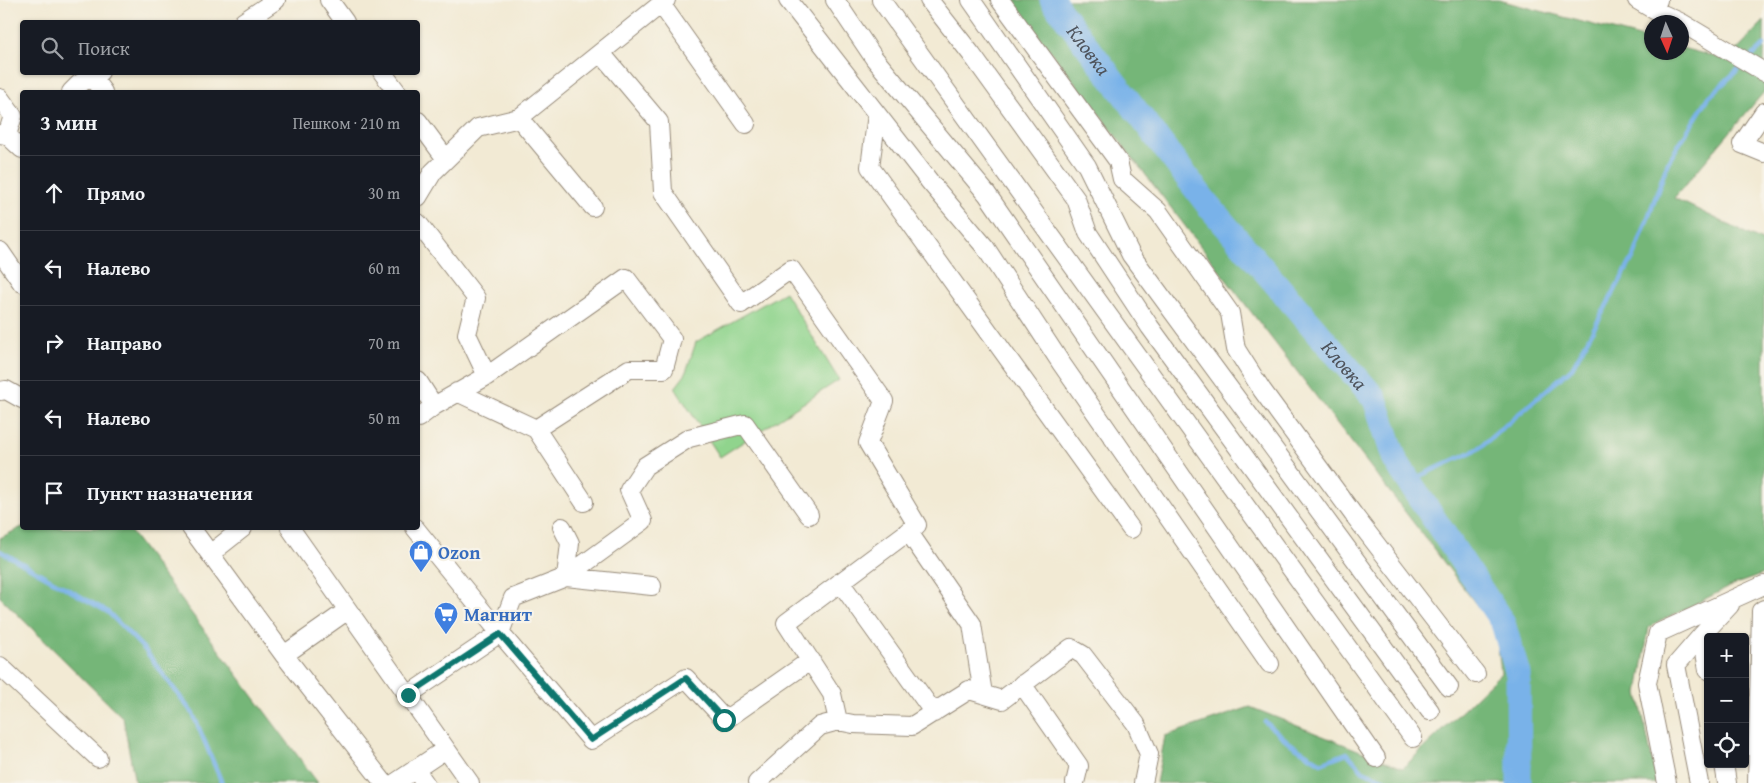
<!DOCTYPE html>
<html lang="ru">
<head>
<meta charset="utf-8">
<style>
	:root { --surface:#171b24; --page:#242831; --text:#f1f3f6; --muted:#9ea1a6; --line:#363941 }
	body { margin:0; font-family:"Gentium Book Plus",serif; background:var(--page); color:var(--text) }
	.controls { position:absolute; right:15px; bottom:15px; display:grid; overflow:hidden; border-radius:5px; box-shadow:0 1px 4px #0004 }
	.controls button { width:45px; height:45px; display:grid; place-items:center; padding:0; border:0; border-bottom:1px solid var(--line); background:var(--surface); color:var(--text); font:25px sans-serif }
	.compass { position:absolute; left:1644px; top:15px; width:45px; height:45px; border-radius:50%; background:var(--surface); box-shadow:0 1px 4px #0004; rotate:177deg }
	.stop { position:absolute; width:15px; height:15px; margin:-11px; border:4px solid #0f766e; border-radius:50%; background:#fff }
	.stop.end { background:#0f766e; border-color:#fff; box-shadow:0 1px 5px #0008 }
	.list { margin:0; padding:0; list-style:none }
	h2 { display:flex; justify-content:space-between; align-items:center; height:65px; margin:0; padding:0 20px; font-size:21px }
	h2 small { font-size:16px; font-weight:400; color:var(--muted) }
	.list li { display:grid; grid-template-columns:32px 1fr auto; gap:15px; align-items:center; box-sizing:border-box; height:75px; padding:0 20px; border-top:1px solid var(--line) }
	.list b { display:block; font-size:19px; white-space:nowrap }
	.list em { font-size:16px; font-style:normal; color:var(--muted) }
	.icon { flex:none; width:28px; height:28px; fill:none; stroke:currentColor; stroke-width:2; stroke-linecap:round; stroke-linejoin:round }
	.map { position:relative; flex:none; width:1764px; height:783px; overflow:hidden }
	.search { position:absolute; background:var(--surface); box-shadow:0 1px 4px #0004; left:20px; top:20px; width:400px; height:55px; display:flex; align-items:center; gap:12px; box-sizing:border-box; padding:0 18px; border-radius:5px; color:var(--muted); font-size:19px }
	.panel { position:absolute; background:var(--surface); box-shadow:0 1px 4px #0004; left:20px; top:90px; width:400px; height:440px; border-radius:5px }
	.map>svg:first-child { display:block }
	.green { fill:#90d48d; stroke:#667f56 }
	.forest { fill:#74b678; stroke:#58704b }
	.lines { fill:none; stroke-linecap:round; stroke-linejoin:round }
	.stream { stroke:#79b2e9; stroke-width:4.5 }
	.river { stroke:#79b2e9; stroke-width:25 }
	.minor-casing { stroke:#968a79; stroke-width:20 }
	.minor { stroke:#fff; stroke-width:18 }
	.route { stroke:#0f766e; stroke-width:6 }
	.labels { text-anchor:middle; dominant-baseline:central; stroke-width:4.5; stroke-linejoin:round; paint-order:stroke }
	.shop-label { font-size:19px; font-weight:bold; fill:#366cbe; stroke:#f7f3e8; text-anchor:start }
	.water-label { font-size:20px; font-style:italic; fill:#4e535b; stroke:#f7f3e8 }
</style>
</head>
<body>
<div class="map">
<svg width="1764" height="783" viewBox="0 0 1764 783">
	<rect width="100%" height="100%" fill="#f7f3e8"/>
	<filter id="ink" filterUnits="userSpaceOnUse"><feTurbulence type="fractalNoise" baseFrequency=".02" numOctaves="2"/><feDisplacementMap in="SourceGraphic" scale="10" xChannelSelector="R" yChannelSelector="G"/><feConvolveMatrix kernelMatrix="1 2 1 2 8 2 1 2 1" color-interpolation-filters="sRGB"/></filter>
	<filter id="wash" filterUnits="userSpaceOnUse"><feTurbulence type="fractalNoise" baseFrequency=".0096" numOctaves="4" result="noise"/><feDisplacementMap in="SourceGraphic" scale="20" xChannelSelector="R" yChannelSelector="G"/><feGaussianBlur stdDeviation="1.12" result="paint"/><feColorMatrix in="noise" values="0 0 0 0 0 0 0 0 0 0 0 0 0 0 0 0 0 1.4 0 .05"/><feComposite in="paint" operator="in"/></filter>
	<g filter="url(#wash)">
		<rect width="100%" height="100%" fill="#f2ead4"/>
		<path class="green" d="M785,292L839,380L720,457L675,388L685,375L696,342Z"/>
		<path class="forest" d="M1011,0H1499L1651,40L1652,52H1682V48L1727,60L1764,21V92L1674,198L1764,242V574L1733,585L1649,627L1638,693L1657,783H1156L1165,736L1250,707L1403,768L1501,673L1496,630Z
			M22,527L128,528L318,783H135L123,718L0,597V538Z"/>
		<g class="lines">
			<path class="stream" d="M1749,59L1764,45
				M1409,481L1478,449L1572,368L1635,254L1668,162L1709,97L1743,65
				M0,551L108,612L145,650L193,714L222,783
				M1265,722L1291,744L1321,763L1347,753L1363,771L1393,783
				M1518,783H1519"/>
			<path class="river" id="s1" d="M1052,0L1208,205L1375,399L1395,460L1503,623L1518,674L1519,783"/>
		</g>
	</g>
	<g filter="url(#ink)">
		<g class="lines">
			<defs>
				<path id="minor" d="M329,0L345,22
					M788,0L930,182L985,247L1061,363L1270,664
					M835,0L874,58L987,194L1376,758
					M881,0L1413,738
					M929,0L972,55L1076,199L1088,233L1150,327L1430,711
					M971,0L1087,166L1131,255L1449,687
					M1000,0L1118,161L1122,179L1158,211L1230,313L1236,349L1262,390L1353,514L1476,674
					M1637,0L1654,10L1658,0
					M661,4L746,124
					M1654,10L1680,22
					M243,22L276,0
					M1682,23L1764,72
					M601,53L659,122L663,192L741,304L791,269L884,401L868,443L917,525L786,623L832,694L838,721
					M382,72L397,92
					M92,77L103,92
					M71,92L79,84L100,72
					M0,98L13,116L7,135
					M1764,112L1742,144L1764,153
					M877,114L870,167L1131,529
					M519,118L593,207
					M418,121L446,159
					M0,134L7,135L22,149
					M418,197L433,172L478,128L519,118L666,0
					M418,223L476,298L467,334L487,376
					M0,251L22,283
					M418,381L434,406
					M0,391L6,390L22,399
					M418,418L434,406L487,376L626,278L672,339L664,369H629L536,429L457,392
					M536,429L584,502
					M562,527L570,543L566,577
					M191,528L284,655
					M290,528L470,783
					M415,528L500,633L591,740L686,678L725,720L811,660
					M908,531L972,624L983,694
					M210,554L243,528
					M566,577L643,521L629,490L645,466L689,438L745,424L809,515
					M840,582L934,713
					M348,610L284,655L384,783
					M0,666L98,758
					M1708,670L1702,635L1730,605
					M1022,684L1079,766L1075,783
					M408,695L500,633L513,598L566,577L652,586
					M1724,764L1727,783
					M415,769L425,783
					M395,783L446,749
					M757,783L820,726L838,721L853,724L912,726L969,690L1002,700L1071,648L1083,655L1136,724L1149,754L1143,783
					M1667,783L1647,683L1658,633L1764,585
					M1699,783L1676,665L1702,635
					M1757,783L1761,611L1764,609"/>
			</defs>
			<use href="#minor" class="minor-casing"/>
			<use href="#minor" class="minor"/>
		</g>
	</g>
	<g class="lines" filter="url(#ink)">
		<path class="route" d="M408,695L500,634L591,740L686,678L724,720"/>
	</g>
	<defs>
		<symbol id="shop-pin" viewBox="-11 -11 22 30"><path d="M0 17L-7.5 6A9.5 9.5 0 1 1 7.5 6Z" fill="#3f7fe0" stroke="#f7f3e8"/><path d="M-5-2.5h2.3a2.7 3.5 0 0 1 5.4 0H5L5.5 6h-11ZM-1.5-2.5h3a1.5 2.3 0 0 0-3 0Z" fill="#fff"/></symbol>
		<symbol id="supermarket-pin" viewBox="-11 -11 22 30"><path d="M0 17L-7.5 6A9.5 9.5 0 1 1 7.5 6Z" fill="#3f7fe0" stroke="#f7f3e8"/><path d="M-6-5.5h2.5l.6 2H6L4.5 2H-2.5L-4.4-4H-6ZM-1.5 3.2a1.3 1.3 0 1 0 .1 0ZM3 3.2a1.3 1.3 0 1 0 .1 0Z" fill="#fff"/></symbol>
	</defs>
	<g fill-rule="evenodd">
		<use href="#shop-pin" x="407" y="538" width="28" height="38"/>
		<use href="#supermarket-pin" x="432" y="600" width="28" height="38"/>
	</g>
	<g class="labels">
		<g class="shop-label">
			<text x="438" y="552">Ozon</text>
			<text x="464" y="614">Магнит</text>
		</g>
		<g class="water-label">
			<text stroke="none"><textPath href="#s1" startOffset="62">Кловка</textPath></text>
			<text stroke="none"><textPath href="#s1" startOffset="468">Кловка</textPath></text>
		</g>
	</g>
</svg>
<div class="controls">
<button>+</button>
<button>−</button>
<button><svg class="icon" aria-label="locate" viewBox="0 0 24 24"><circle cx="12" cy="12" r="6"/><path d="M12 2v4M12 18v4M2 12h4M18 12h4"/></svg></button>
</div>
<svg class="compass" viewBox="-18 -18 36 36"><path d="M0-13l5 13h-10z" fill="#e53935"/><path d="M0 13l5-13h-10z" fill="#9ea1a6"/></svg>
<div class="stop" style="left:724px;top:720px"></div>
<div class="stop end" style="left:408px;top:695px"></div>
<div class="search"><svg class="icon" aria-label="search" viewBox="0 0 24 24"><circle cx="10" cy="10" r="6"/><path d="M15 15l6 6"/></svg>Поиск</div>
<section class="panel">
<h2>3 мин<small>Пешком · 210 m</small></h2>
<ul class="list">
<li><svg class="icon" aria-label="ahead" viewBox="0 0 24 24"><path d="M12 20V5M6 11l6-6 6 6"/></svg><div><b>Прямо</b></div><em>30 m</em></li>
<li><svg class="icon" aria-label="left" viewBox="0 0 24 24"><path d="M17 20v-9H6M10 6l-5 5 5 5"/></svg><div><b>Налево</b></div><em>60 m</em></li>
<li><svg class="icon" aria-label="right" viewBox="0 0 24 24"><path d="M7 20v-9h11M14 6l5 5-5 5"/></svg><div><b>Направо</b></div><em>70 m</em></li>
<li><svg class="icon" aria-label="left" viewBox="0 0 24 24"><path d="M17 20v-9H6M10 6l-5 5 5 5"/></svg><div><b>Налево</b></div><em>50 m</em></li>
<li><svg class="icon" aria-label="arrive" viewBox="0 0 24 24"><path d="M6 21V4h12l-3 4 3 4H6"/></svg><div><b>Пункт назначения</b></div></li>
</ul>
</section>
</div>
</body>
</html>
